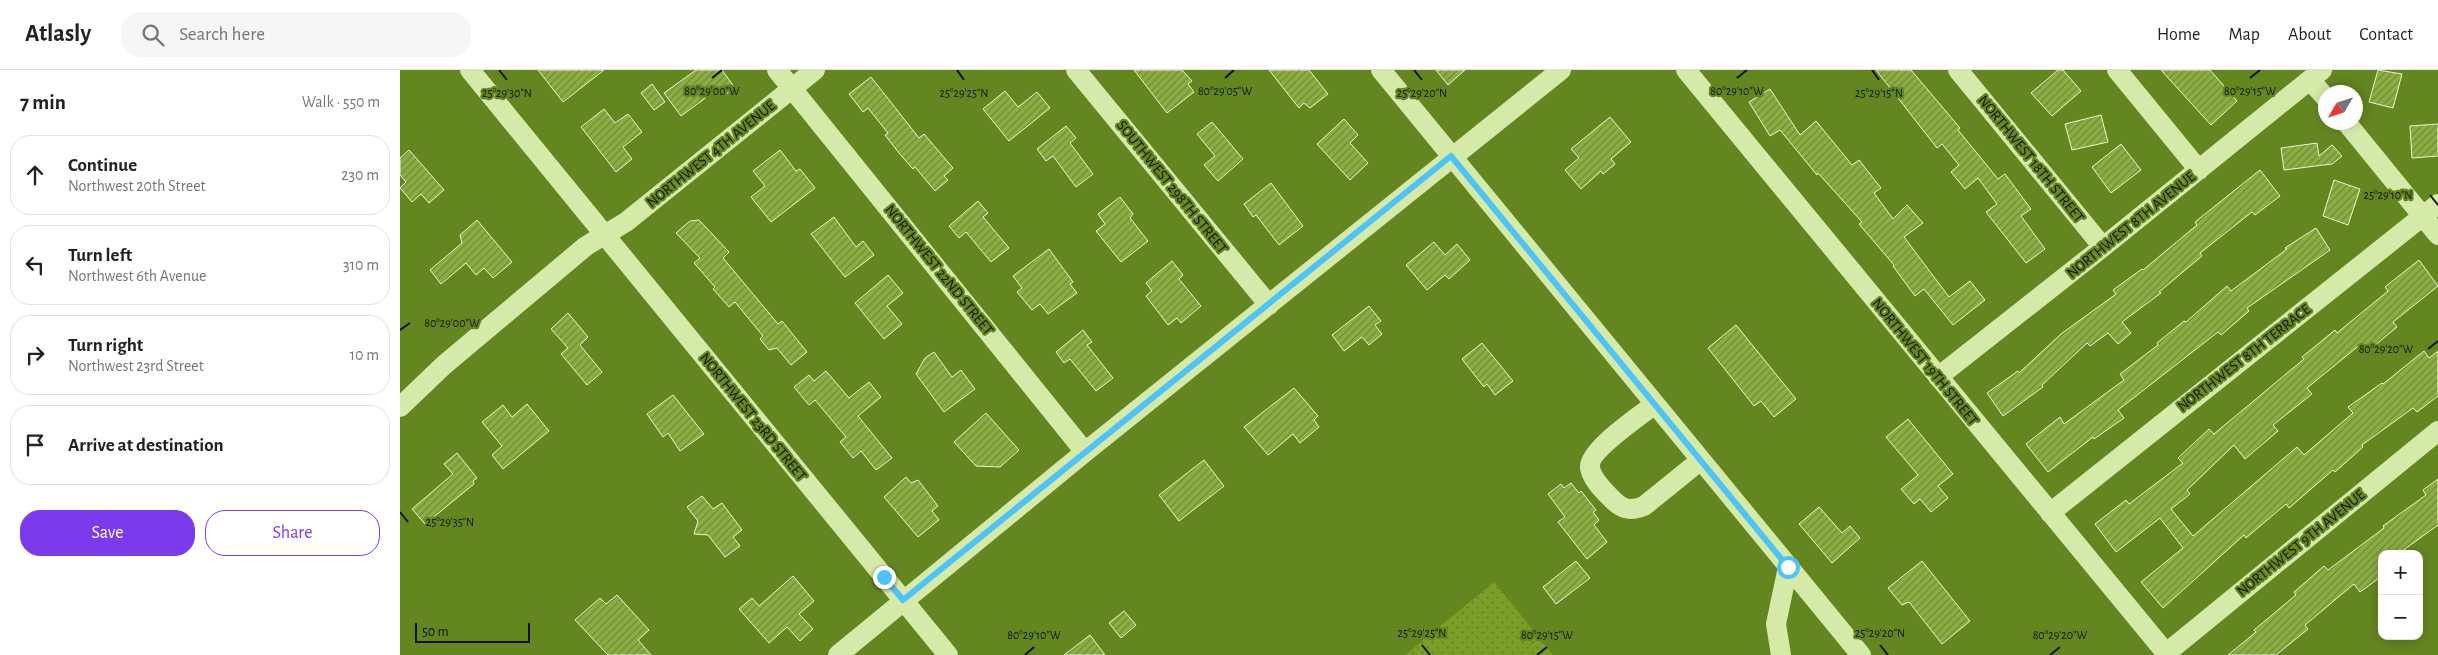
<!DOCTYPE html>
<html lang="en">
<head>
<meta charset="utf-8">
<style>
	:root { --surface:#fff; --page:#f6f6f6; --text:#202124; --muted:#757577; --line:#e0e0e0; --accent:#7c3aed }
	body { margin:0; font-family:"Alegreya Sans",sans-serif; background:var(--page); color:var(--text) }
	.controls { position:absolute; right:15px; bottom:15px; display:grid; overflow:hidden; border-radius:10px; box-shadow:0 2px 12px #0003 }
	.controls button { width:45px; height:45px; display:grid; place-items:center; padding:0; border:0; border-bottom:1px solid var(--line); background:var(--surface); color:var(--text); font:25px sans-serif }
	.compass { position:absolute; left:1918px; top:15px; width:45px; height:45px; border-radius:50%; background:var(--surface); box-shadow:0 2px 12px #0003; rotate:231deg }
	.scale { position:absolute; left:15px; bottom:12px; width:115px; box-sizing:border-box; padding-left:5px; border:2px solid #111; border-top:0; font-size:14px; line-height:18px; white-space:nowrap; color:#111; -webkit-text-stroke:4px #648620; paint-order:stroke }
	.stop { position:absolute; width:15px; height:15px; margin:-11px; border:4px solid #4fc3f7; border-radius:50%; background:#fff }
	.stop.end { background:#4fc3f7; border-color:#fff; box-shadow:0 1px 5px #0008 }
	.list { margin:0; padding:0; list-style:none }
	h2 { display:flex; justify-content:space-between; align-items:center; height:65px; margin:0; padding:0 20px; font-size:21px }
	h2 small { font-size:16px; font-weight:400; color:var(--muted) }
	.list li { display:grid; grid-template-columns:32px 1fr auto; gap:15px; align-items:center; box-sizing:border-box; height:80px; margin:0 10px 10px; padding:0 10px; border:1px solid var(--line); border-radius:20px }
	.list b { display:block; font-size:19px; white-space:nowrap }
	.list p { margin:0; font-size:16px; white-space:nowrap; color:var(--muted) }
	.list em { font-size:16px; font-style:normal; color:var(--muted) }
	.actions { display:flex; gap:10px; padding:15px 20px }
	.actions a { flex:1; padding:11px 0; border:1px solid var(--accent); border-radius:20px; text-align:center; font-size:18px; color:var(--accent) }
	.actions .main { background:var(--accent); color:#fff }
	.icon { flex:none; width:28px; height:28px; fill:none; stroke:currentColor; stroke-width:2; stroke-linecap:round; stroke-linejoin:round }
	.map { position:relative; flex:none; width:2038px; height:585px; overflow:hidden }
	header { display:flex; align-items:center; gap:30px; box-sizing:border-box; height:70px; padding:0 25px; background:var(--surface); border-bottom:1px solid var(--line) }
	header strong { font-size:24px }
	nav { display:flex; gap:28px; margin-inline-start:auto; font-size:18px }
	.search { width:350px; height:45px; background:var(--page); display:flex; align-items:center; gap:12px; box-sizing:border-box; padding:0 18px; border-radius:20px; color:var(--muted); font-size:19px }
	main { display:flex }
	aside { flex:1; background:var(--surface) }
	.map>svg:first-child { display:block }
	.grass { fill:url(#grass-dots) }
	.building { fill:url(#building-hatch); stroke:#eaf7ce }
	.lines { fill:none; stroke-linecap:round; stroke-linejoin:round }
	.minor { stroke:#d5eaa9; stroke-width:20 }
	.route { stroke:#4fc3f7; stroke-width:6 }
	.ticks { fill:none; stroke:#111; stroke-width:2 }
	.labels { text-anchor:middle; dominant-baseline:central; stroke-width:4.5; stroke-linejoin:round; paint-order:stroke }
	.street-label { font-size:15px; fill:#111; stroke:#648620 }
	.ticks-label { font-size:12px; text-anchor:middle; fill:#111; stroke:#648620; stroke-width:4.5; stroke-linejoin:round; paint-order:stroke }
</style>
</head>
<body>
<header>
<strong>Atlasly</strong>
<div class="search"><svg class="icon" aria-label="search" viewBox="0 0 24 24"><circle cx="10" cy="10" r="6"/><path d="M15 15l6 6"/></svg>Search here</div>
<nav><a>Home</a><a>Map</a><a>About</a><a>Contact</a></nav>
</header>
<main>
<aside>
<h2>7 min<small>Walk · 550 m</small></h2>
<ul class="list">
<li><svg class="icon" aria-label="ahead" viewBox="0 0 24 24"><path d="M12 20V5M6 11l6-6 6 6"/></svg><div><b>Continue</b><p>Northwest 20th Street</p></div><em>230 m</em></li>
<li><svg class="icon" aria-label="left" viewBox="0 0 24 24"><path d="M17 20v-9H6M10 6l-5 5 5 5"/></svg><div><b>Turn left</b><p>Northwest 6th Avenue</p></div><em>310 m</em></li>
<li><svg class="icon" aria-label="right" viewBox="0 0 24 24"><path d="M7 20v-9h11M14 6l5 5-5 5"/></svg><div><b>Turn right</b><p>Northwest 23rd Street</p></div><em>10 m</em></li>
<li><svg class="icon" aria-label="arrive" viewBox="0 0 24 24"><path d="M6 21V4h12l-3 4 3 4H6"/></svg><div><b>Arrive at destination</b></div></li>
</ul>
<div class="actions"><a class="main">Save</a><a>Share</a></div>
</aside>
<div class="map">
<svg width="2038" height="585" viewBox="0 0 2038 585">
	<defs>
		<pattern id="grass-dots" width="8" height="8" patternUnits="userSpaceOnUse" patternTransform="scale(1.25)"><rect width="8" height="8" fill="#799f29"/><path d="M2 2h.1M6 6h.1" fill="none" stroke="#628022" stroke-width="1.8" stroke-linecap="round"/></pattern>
		<pattern id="building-hatch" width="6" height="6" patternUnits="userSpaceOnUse" patternTransform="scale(1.25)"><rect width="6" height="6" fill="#8bad44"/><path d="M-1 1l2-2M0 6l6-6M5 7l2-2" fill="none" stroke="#708b37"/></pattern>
	</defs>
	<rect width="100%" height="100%" fill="#648620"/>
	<path class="grass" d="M1094,512L1153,585H1005Z"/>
	<path class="building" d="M138,0H204L163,32Z
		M296,0H322L335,18L325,25L319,18L281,46L264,23Z
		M734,0H782L792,11L788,14L794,22L767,43Z
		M869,0H909L928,24L910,38L904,33L899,38Z
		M1036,0H1065L1048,15Z
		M1476,0H1511L1560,58L1558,60L1598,109L1605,104L1631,139L1621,146L1645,179L1626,193L1586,142L1597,134L1578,108L1565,119L1551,102L1559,95L1542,74L1537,78Z
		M1658,0H1663L1681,21L1652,46L1631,23Z
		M1761,0H1810L1837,31L1811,55Z
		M1978,0L2002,4L1993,38L1969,32Z
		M471,7L519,68L524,64L553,98L544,106L548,110L535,121L515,97L513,99L499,83L485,65L488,63L468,38L463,42L449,24Z
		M252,14L265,32L254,40L241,23Z
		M1370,19L1400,65L1416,51L1452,95L1459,90L1481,118L1474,123L1493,149L1507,135L1523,153L1504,167L1549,227L1570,211L1585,230L1553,255L1524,219L1515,226L1493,196L1494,195L1459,154L1462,152L1418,103L1417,105L1380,60L1370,66L1349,32Z
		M605,21L618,37L637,22L650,38L609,71L583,39Z
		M204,39L215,53L228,44L242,62L223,77L232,89L216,102L181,57Z
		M1701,45L1708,72L1672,80L1665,54Z
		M1210,47L1231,72L1211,89L1215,94L1203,104L1201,101L1181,119L1165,100L1179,88L1171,79Z
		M944,49L958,65L950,73L968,93L950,110L917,74Z
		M812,52L843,89L818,111L804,95L815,86L797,64Z
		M2038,54V86L2012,88L2010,56Z
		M666,56L676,68L670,73L693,104L676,117L653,86L646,91L637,79Z
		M1917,73L1919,86L1932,75L1942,86L1932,94L1884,100L1881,78Z
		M1721,74L1741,100L1711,123L1692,97Z
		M9,80L44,120L29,133L21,124L12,132L0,118L6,112L0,105V88Z
		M380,80L396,101L400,99L415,118L371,152L351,127L365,116L353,101Z
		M1860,100L1880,126L1855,145L1852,142L1800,183L1802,186L1759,222L1761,223L1722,252L1731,263L1718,274L1708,263L1690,276L1687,273L1642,315L1643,317L1603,346L1587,323L1618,301L1619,303L1661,264L1716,224L1713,220L1742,199L1743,200L1797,155L1795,152Z
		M1934,110L1960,119L1948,155L1923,146Z
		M871,113L903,156L879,175L856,145L853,147L844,134Z
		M720,127L733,144L730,148L748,171L721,192L696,161L705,154L698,144Z
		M578,131L588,143L583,147L609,178L591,192L566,162L559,168L549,156Z
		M434,147L456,177L463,171L474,185L445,207L411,164Z
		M77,150L112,192L93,208L84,198L76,205L66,193L41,214L30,200L62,173L60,165Z
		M299,150L329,182L323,188L378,254L382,251L407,282L391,295L377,278L369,280L360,269L363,266L335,232L329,237L313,219L315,217L294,193L300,188L276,163L290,151Z
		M1916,158L1930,180L1847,238L1849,241L1821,265L1818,262L1718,340L1724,348L1694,369L1693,367L1648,402L1626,374L1660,347L1664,354L1724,310L1720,304L1758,275L1757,273L1784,251L1786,252L1827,216L1831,221L1887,179L1885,178Z
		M1034,172L1045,185L1057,174L1070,190L1049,209L1045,205L1027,220L1006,195Z
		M649,179L673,212L670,214L677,223L648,244L640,234L632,240L617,222L622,218L613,206Z
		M2019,190L2038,216L1993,252L1997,257L1967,282L1961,274L1907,318L1912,324L1873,355L1878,361L1845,389L1834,375L1787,420L1790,424L1771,439L1793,466L1897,377L1904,385L1953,343L1948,337L1982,313L1983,314L2024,281L2029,288L2038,281V326L2017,342L2013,338L1962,375L1963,377L1935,402L1933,400L1889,438L1886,434L1846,468L1844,465L1763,538L1741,512L1783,478L1760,448L1716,482L1695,454L1726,430L1729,434L1783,393L1778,388L1809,359L1814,364L1904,289L1902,287L1935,260L1937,263L1988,221L1985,217Z
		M772,191L783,205L779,209L801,236L781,253L777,248L768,255L746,226L752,221L746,213Z
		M488,205L503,223L487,236L502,254L484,269L455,233Z
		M969,236L981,251L975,255L982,264L969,275L962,267L944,281L932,265Z
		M168,243L188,267L180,275L202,302L187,315L161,284L168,278L151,259Z
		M1336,255L1396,329L1374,347L1361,331L1354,336L1308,278Z
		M683,260L692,272L687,275L713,308L696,321L670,289L664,293L656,282Z
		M1082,273L1113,311L1095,325L1087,314L1084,317L1062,289Z
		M534,282L552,307L561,300L575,319L544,342L516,304L525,288Z
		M426,301L449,328L469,312L481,327L458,346L492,388L476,400L461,381L453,388L440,372L446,367L415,330L409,335L394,317L409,305L414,311Z
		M894,318L918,346L914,350L919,357L900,373L893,364L868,385L844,357Z
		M273,325L304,364L280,381L268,363L263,367L247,344Z
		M127,334L149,361L103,399L92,385L102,376L82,352L103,335L112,347Z
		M586,343L619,380L600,397L576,396L554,372Z
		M1508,349L1553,404L1538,416L1548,428L1531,442L1520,429L1514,434L1501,419L1518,405L1486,367Z
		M57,383L77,408L73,411L74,414L25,454L12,439L53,404L44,394Z
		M804,390L824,416L779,451L759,425Z
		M506,407L511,413L518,410L538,436L532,441L539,450L518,467L484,427Z
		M2038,409V455L1998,484H1982V506L1960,522L1954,514L1905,555L1908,559L1876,585H1828L1856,562L1854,560L1896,525L1894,522L1924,496L1928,500L1984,458L1983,456L2026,425L2023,420Z
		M1171,413L1179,423L1181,421L1196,440L1193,442L1199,450L1194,455L1207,472L1187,489L1158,452L1165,447L1148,424L1161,414L1164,418Z
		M302,426L313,439L322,433L342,460L333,467L340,476L325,487L308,465L294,464L298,451L287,437Z
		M1419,437L1442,463L1450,456L1460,468L1432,493L1399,454Z
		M1176,491L1190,508L1156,534L1143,517Z
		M1522,491L1570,551L1542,574L1509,532L1502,535L1488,518Z
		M393,506L414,531L399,544L413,559L400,571L387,557L369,573L339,539L352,528L359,536Z
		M217,525L249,560L238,570L251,585H208L175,550L200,528L206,534Z
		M724,541L736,555L721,568L709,553Z
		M690,565L705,585H664Z"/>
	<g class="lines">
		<path class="minor" d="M70,0L548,585
			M377,0L685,382
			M676,0L869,235
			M981,0L1461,585
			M1286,0L1766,583
			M1558,0L1703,177
			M1717,0L1799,100
			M1910,10L1926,28
			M1946,52L2038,165
			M1538,307L1703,177L1922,0
			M1255,334C1241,345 1187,381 1190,398C1192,409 1203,420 1210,427C1221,439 1229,442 1244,436L1301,390
			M0,337L44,295L186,176L226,152L415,0
			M1650,443L2038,134
			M438,585L685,382L1161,0
			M1381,585L1376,554L1388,497
			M1764,585L2038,361"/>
	</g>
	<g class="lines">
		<path class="route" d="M484,507L503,530L1051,86L1388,497"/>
	</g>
	<path class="ticks" d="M99,0L107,10M557,0L564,10M1014,0L1022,10M1472,0L1479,10M312,8L322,0M825,8L834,0M1337,8L1347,0M1850,8L1860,0M2030,125L2038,135M0,260L10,253M2028,279L2038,271M0,442L8,452M1022,575L1030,585M1480,575L1488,585M625,585L634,577M1137,585L1147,577M1650,585L1660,577"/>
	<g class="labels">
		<g class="street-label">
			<text transform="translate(311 84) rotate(-39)">NORTHWEST 4TH AVENUE</text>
			<text transform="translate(1631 89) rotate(51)">NORTHWEST 18TH STREET</text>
			<text transform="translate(772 117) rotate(51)">SOUTHWEST 298TH STREET</text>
			<text transform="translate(1731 155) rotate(-39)">NORTHWEST 8TH AVENUE</text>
			<text transform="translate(539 200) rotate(51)">NORTHWEST 22ND STREET</text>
			<text transform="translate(1844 288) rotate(-38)">NORTHWEST 8TH TERRACE</text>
			<text transform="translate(1525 292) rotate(51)">NORTHWEST 19TH STREET</text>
			<text transform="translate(353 347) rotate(51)">NORTHWEST 23RD STREET</text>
			<text transform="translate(1901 473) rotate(-39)">NORTHWEST 9TH AVENUE</text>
		</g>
	</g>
	<g class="ticks-label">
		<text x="312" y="25">80°29'00"W</text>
		<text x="825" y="25">80°29'05"W</text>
		<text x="1337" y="25">80°29'10"W</text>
		<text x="1850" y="25">80°29'15"W</text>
		<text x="1022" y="27">25°29'20"N</text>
		<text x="107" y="27">25°29'30"N</text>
		<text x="564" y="27">25°29'25"N</text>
		<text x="1479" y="27">25°29'15"N</text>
		<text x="1988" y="129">25°29'10"N</text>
		<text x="52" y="257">80°29'00"W</text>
		<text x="1986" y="283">80°29'20"W</text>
		<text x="50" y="456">25°29'35"N</text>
		<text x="1022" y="567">25°29'25"N</text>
		<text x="1480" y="567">25°29'20"N</text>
		<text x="634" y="569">80°29'10"W</text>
		<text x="1147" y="569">80°29'15"W</text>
		<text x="1660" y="569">80°29'20"W</text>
	</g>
</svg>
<div class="controls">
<button>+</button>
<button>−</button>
</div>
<svg class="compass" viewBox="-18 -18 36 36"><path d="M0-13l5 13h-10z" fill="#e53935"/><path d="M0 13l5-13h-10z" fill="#757577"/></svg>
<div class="scale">50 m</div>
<div class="stop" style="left:1388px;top:497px"></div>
<div class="stop end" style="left:484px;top:507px"></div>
</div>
</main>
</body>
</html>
